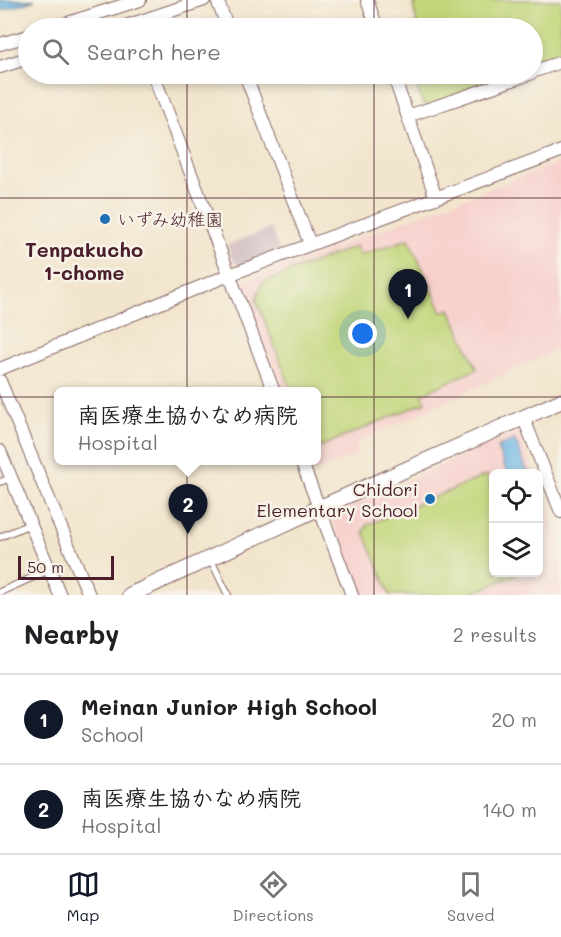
<!DOCTYPE html>
<html lang="en">
<head>
<meta charset="utf-8">
<style>
	:root { --surface:#fff; --page:#f6f6f6; --text:#202124; --muted:#757577; --line:#e0e0e0; --accent:#111827 }
	body { margin:0; font-family:Mali,"Klee One",sans-serif; background:var(--page); color:var(--text) }
	.controls { position:absolute; right:18px; bottom:18px; display:grid; overflow:hidden; border-radius:9px; box-shadow:0 3px 9px #0003 }
	.controls button { width:54px; height:54px; display:grid; place-items:center; padding:0; border:0; border-bottom:2px solid var(--line); background:var(--surface); color:var(--text); font:30px sans-serif }
	.scale { position:absolute; left:18px; bottom:15px; width:96px; box-sizing:border-box; padding-left:6px; border:3px solid #4a1f2b; border-top:0; font-size:16px; line-height:21px; white-space:nowrap; color:#4a1f2b; -webkit-text-stroke:4px #f7f3e8; paint-order:stroke }
	.you { position:absolute; left:363px; top:334px; width:21px; height:21px; margin:-15px; border:4px solid #fff; border-radius:50%; background:#1a73e8; box-shadow:0 0 0 9px #1a73e833 }
	.badge { display:grid; place-items:center; width:39px; height:39px; border-radius:50%; background:var(--accent); color:#fff; font-size:20px; font-weight:700 }
	.pin { position:absolute; translate:-50% -50px; filter:drop-shadow(0 2px 3px #0008) }
	.pin::after { content:''; position:absolute; top:32px; width:21px; height:18px; background:inherit; clip-path:polygon(0 0,100% 0,50% 100%) }
	.popup { position:absolute; left:54px; top:387px; width:267px; height:78px; box-sizing:border-box; display:grid; place-content:center; border-radius:9px; background:var(--surface); filter:drop-shadow(0 2px 4px #0005); font-size:20px; white-space:nowrap; color:var(--muted) }
	.popup b { font-size:22px; color:var(--text) }
	.popup::after { content:''; position:absolute; left:50%; top:100%; margin-left:-12px; border:12px solid transparent; border-top-color:var(--surface) }
	.list { margin:0; padding:0; list-style:none }
	h2 { display:flex; justify-content:space-between; align-items:center; height:78px; margin:0; padding:0 24px; font-size:26px }
	h2 small { font-size:20px; font-weight:400; color:var(--muted) }
	.list li { display:grid; grid-template-columns:39px 1fr auto; gap:18px; align-items:center; box-sizing:border-box; height:90px; padding:0 24px; border-top:2px solid var(--line) }
	.list b { display:block; font-size:22px; white-space:nowrap }
	.list p { margin:0; font-size:20px; white-space:nowrap; color:var(--muted) }
	.list em { font-size:20px; font-style:normal; color:var(--muted) }
	.icon { flex:none; width:33px; height:33px; fill:none; stroke:currentColor; stroke-width:2; stroke-linecap:round; stroke-linejoin:round }
	.map { position:relative; flex:none; width:561px; height:595px; overflow:hidden }
	.search { position:absolute; background:var(--surface); box-shadow:0 3px 9px #0003; left:18px; right:18px; top:18px; height:66px; display:flex; align-items:center; gap:15px; box-sizing:border-box; padding:0 21px; border-radius:33px; color:var(--muted); font-size:22px }
	.sheet { height:258px; background:var(--surface) }
	nav { display:flex; justify-content:space-around; align-items:center; box-sizing:border-box; height:84px; border-top:2px solid var(--line); background:var(--surface); font-size:16px; color:var(--muted) }
	nav a { display:grid; justify-items:center; gap:3px }
	nav .on { color:var(--accent) }
	.map>svg:first-child { display:block }
	.built { fill:#f7d0cc }
	.industrial { fill:#d2bec3 }
	.green { fill:#c1d679; stroke:#867a52; stroke-width:1.5 }
	.water { fill:#6ab6e3; stroke:#5a6a87; stroke-width:1.5 }
	.lines { fill:none; stroke-linecap:round; stroke-linejoin:round }
	.service-casing { stroke:#856464; stroke-width:8 }
	.minor-casing { stroke:#856464; stroke-width:14 }
	.tertiary-casing { stroke:#856464; stroke-width:17 }
	.service { stroke:#fff; stroke-width:6 }
	.minor { stroke:#fff; stroke-width:12 }
	.tertiary { stroke:#fff; stroke-width:15 }
	.grid { fill:none; stroke:#4a1f2b; stroke-width:1.5; stroke-opacity:0.55 }
	.poi-dot { fill:#1f6fb2; stroke:#f7f3e8; stroke-width:2 }
	.labels { text-anchor:middle; dominant-baseline:central; stroke-width:5; stroke-linejoin:round; paint-order:stroke }
	.poi-label { font-size:18px; fill:#4a1f2b; stroke:#f7f3e8; text-anchor:start }
	.neighbourhood-label { font-size:20px; font-weight:bold; fill:#4a1f2b; stroke:#f7f3e8 }
</style>
</head>
<body>
<div class="map">
<svg width="561" height="595" viewBox="0 0 561 595">
	<rect width="100%" height="100%" fill="#f7f3e8"/>
	<filter id="ink" filterUnits="userSpaceOnUse"><feTurbulence type="fractalNoise" baseFrequency=".0167" numOctaves="2"/><feDisplacementMap in="SourceGraphic" scale="12" xChannelSelector="R" yChannelSelector="G"/><feConvolveMatrix kernelMatrix="1 2 1 2 8 2 1 2 1" color-interpolation-filters="sRGB"/></filter>
	<filter id="wash" filterUnits="userSpaceOnUse"><feTurbulence type="fractalNoise" baseFrequency=".008" numOctaves="4" result="noise"/><feDisplacementMap in="SourceGraphic" scale="24" xChannelSelector="R" yChannelSelector="G"/><feGaussianBlur stdDeviation="1.35" result="paint"/><feColorMatrix in="noise" values="0 0 0 0 0 0 0 0 0 0 0 0 0 0 0 0 0 1.4 0 .05"/><feComposite in="paint" operator="in"/></filter>
	<g filter="url(#wash)">
		<rect width="100%" height="100%" fill="#f2e5cd"/>
		<path class="built" d="M561,162V348L358,442L356,455L315,472L311,461L317,460V392L284,391L243,289L245,281Z
			M514,432L520,434L535,473H494V572H538L539,484L561,544V595H361L332,521L334,514Z"/>
		<path class="industrial" d="M271,228L279,250L239,264L234,262L227,245Z"/>
		<path class="green" d="M425,0H561V59L533,69L532,28H406L417,23L413,5Z
			M412,74H520L428,107L422,102Z
			M409,239L442,312L450,309L477,369L422,394L426,402L317,448V392L292,391L256,299L262,283L356,246L360,255Z
			M487,475L493,491L494,572L519,573L469,595H390L364,532L367,525Z"/>
		<path class="water" d="M0,0H35L0,11Z
			M515,440L528,473H507L497,447Z"/>
	</g>
	<g filter="url(#ink)">
		<g class="lines">
			<defs>
				<path id="service" d="M0,482L11,478
					M0,537L30,524
					M210,558L228,595
					M0,592L49,570"/>
				<path id="minor" d="M217,0L228,28
					M367,0L377,28
					M52,28L140,0
					M120,28L204,0
					M0,44L28,36
					M0,67L28,58
					M532,72L561,62
					M153,74L274,392
					M245,74L310,244
					M393,74L436,198
					M408,116L530,74
					M0,369L229,275L561,151
					M0,381L89,595
					M524,419L561,512
					M0,451L60,595
					M301,460L352,595"/>
				<path id="tertiary" d="M130,595L319,508L561,401"/>
			</defs>
			<use href="#service" class="service-casing"/>
			<use href="#minor" class="minor-casing"/>
			<use href="#tertiary" class="tertiary-casing"/>
			<use href="#service" class="service"/>
			<use href="#minor" class="minor"/>
			<use href="#tertiary" class="tertiary"/>
		</g>
	</g>
	<path class="grid" d="M187,0V28M374,0V28M187,74V595M374,74V595M0,198H561M0,397H561"/>
	<g class="poi-dot">
		<circle cx="105" cy="219" r="6"/>
		<circle cx="430" cy="499" r="6"/>
	</g>
	<g class="labels">
		<g class="poi-label">
			<text x="117" y="219">いずみ幼稚園</text>
			<text x="418" y="489" text-anchor="end">Chidori<tspan x="418" dy="21">Elementary School</tspan></text>
		</g>
		<g class="neighbourhood-label">
			<text x="84" y="249">Tenpakucho<tspan x="84" dy="23">1-chome</tspan></text>
		</g>
	</g>
</svg>
<div class="controls">
<button><svg class="icon" aria-label="locate" viewBox="0 0 24 24"><circle cx="12" cy="12" r="6"/><path d="M12 2v4M12 18v4M2 12h4M18 12h4"/></svg></button>
<button><svg class="icon" aria-label="layers" viewBox="0 0 24 24"><path d="M12 4l9 5-9 5-9-5zM3 14l9 5 9-5"/></svg></button>
</div>
<div class="scale">50 m</div>
<div class="you"></div>
<div class="pin badge" style="left:408px;top:319px">1</div>
<div class="pin badge" style="left:188px;top:534px">2</div>
<div class="popup"><b>南医療生協かなめ病院</b>Hospital</div>
<div class="search"><svg class="icon" aria-label="search" viewBox="0 0 24 24"><circle cx="10" cy="10" r="6"/><path d="M15 15l6 6"/></svg>Search here</div>
</div>
<section class="sheet">
<h2>Nearby<small>2 results</small></h2>
<ul class="list">
<li><span class="badge">1</span><div><b>Meinan Junior High School</b><p>School</p></div><em>20 m</em></li>
<li><span class="badge">2</span><div><b>南医療生協かなめ病院</b><p>Hospital</p></div><em>140 m</em></li>
</ul>
</section>
<nav>
<a class="on"><svg class="icon" aria-label="map" viewBox="0 0 24 24"><path d="M3 6l6-2 6 2 6-2v14l-6 2-6-2-6 2zM9 4v14M15 6v14"/></svg>Map</a>
<a><svg class="icon" aria-label="directions" viewBox="0 0 24 24"><path d="M12 3l9 9-9 9-9-9zM9 14v-3h6M13 9l2 2-2 2"/></svg>Directions</a>
<a><svg class="icon" aria-label="saved" viewBox="0 0 24 24"><path d="M7 4h10v16l-5-4-5 4z"/></svg>Saved</a>
</nav>
</body>
</html>
